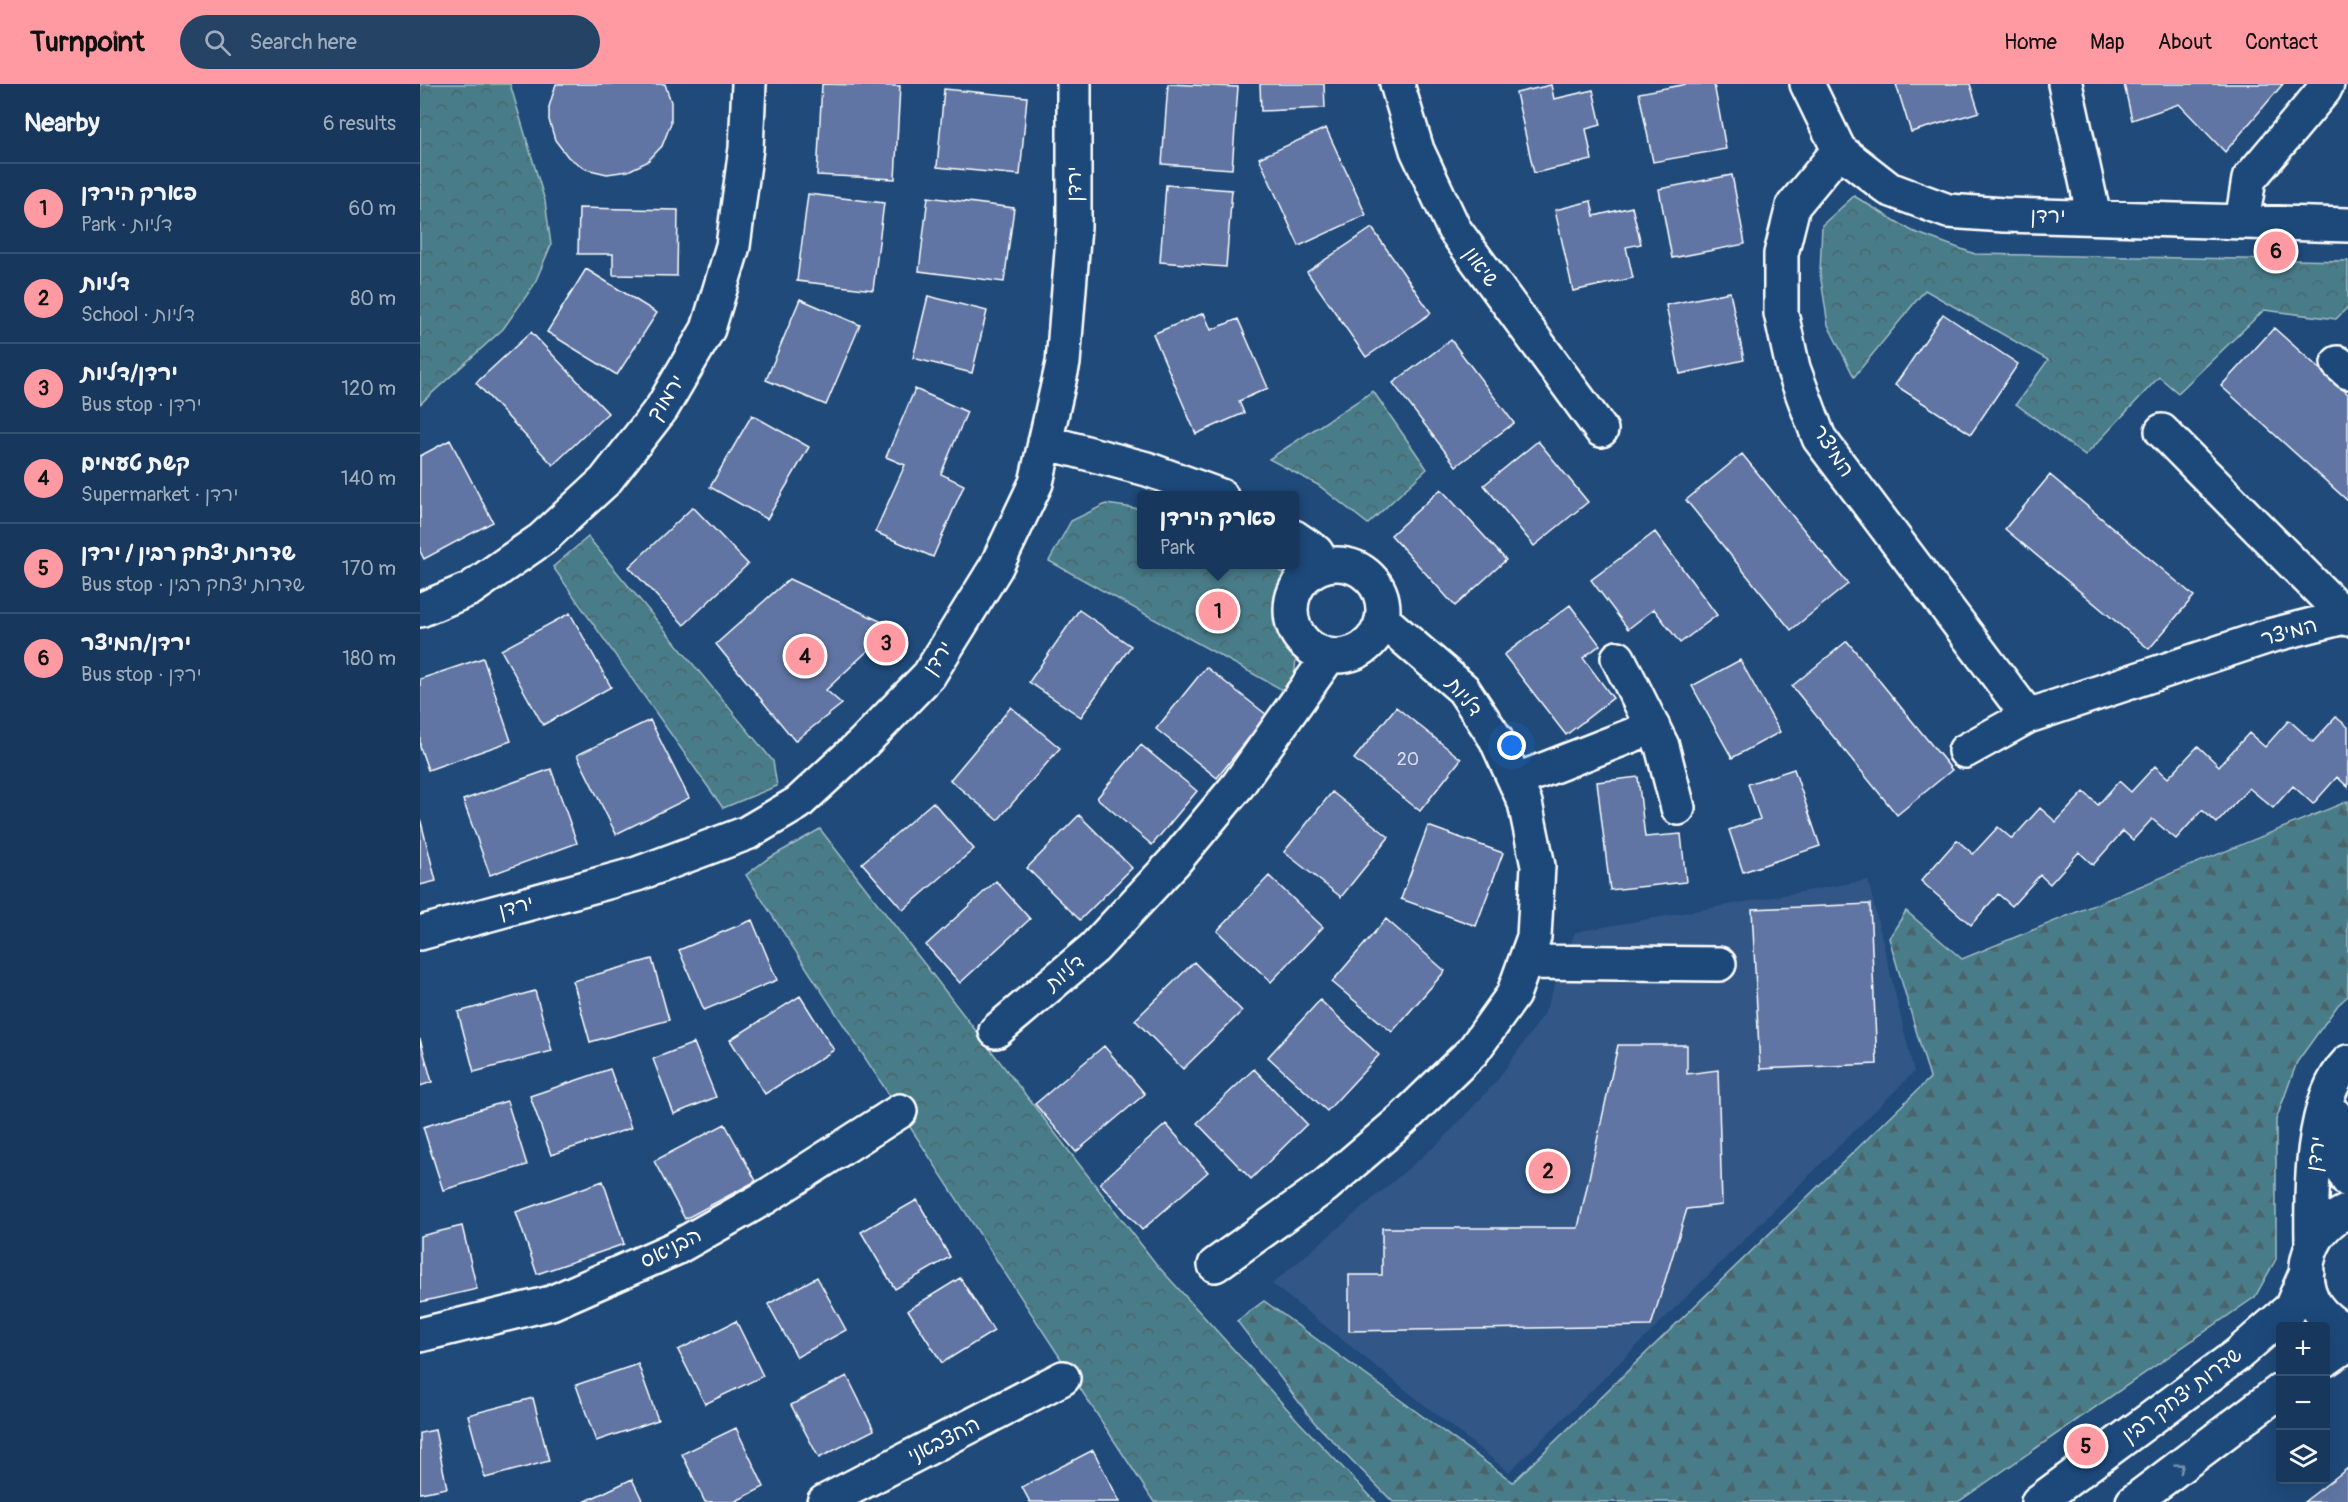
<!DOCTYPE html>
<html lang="en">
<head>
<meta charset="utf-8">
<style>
	:root { --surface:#17385c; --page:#244365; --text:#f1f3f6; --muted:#9eacbb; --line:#365272; --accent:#ff9aa2 }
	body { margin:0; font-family:Pangolin,"Playpen Sans Hebrew",sans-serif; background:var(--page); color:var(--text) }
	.controls { position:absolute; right:18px; bottom:18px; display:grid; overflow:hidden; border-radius:6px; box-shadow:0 6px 24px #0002 }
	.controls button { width:54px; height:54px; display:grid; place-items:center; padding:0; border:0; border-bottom:2px solid var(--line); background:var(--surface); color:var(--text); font:30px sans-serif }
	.you { position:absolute; left:1092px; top:662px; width:21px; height:21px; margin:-15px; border:4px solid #fff; border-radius:50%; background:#1a73e8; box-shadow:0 0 0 9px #1a73e833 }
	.badge { display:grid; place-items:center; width:39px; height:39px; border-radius:50%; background:var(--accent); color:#111; font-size:20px; font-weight:700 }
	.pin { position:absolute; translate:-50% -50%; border:3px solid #fff; box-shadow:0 2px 6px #0006 }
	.popup { position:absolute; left:717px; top:407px; width:162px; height:78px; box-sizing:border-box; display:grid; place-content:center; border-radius:6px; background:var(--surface); filter:drop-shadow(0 2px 4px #0005); font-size:20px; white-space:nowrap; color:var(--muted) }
	.popup b { font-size:22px; color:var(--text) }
	.popup::after { content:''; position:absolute; left:50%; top:100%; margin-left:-12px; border:12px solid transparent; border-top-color:var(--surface) }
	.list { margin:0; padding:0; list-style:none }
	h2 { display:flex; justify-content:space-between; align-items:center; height:78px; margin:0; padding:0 24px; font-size:26px }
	h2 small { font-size:20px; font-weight:400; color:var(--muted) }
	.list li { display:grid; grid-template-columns:39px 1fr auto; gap:18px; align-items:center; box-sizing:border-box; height:90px; padding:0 24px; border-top:2px solid var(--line) }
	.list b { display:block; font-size:22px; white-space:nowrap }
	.list p { margin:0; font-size:20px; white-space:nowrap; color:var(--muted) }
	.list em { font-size:20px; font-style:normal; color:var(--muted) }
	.icon { flex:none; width:33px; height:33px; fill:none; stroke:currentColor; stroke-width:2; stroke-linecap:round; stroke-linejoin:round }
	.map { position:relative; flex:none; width:1928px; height:1418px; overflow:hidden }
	header { display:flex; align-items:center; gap:36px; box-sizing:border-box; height:84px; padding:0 30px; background:var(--accent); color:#111 }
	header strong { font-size:28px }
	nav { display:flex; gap:33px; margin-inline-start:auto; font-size:21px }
	.search { width:420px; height:54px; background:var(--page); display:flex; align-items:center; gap:15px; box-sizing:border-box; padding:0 21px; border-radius:33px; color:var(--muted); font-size:22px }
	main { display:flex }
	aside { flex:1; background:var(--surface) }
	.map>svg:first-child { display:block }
	.built { fill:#325786 }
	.forest { fill:url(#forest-firs); stroke:#a4bec4; stroke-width:1.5 }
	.park { fill:url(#park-crowns); stroke:#a4bec4; stroke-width:1.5 }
	.building { fill:#6074a3; stroke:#fff; stroke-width:1.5 }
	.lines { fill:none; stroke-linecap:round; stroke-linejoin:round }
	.minor-casing { stroke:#fff; stroke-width:38 }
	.major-casing { stroke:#fff; stroke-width:38 }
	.minor { stroke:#1f4a7a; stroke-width:33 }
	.major { stroke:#1f4a7a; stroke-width:33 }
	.oneway { stroke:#7992af }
	.labels { text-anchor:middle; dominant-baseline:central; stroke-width:5; stroke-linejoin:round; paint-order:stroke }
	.number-label { font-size:18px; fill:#d7dce8 }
	.street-label { font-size:21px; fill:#fff; stroke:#1f4a7a }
</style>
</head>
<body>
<header>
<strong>Turnpoint</strong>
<div class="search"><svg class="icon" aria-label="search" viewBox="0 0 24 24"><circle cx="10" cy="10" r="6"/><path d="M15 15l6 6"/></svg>Search here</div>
<nav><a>Home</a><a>Map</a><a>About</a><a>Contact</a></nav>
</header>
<main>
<aside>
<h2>Nearby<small>6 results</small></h2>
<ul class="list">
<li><span class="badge">1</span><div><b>פארק הירדן</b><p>Park · דליות</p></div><em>60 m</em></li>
<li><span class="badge">2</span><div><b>דליות</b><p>School · דליות</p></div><em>80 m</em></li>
<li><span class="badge">3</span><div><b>ירדן/דליות</b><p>Bus stop · ירדן</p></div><em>120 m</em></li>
<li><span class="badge">4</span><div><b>קשת טעמים</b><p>Supermarket · ירדן</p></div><em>140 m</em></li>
<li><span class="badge">5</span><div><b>שדרות יצחק רבין / ירדן</b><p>Bus stop · שדרות יצחק רבין</p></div><em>170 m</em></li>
<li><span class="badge">6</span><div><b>ירדן/המיצר</b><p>Bus stop · ירדן</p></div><em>180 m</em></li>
</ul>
</aside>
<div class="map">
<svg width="1928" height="1418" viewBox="0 0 1928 1418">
	<defs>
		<pattern id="forest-firs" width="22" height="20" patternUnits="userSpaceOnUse" patternTransform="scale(1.5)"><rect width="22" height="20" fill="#4a7c89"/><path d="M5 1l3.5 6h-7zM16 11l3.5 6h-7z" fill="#4b646a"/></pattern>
		<pattern id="park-crowns" width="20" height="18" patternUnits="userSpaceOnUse" patternTransform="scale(1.5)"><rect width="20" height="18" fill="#4a7c89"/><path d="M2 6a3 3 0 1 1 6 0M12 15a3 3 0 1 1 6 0" fill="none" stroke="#4b646a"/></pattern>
	</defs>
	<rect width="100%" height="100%" fill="#1f4a7a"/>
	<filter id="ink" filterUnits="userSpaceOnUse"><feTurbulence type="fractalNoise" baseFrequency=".0167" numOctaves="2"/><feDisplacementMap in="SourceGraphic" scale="12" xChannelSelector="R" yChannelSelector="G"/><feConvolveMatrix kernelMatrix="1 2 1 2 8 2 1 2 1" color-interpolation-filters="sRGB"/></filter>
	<g filter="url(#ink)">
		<path class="built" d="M1448,796L1494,988L1089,1388L852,1200L1022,1056L1076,998L1124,930L1155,848Z"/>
		<path class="forest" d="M1928,717V912L1918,921L1877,978L1856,1036V1175L1835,1213L1538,1418H973L894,1338L817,1237L844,1217L1093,1398L1510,994L1469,854L1486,827L1542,875Z"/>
		<path class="park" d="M0,0H90L125,117L131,161L114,201L83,245L0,320Z
			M1434,112L1492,147L1555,170L1928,177V223L1916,235L1844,226L1758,309L1739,293L1665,372L1596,320L1628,276L1505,206L1434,293L1408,241L1400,189L1402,141Z
			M953,307L1007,385L948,440L898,401L849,375Z
			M686,420L721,425L722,480L850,481L860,486L875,507L878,548L875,586L868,609L629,477L651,437Z
			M168,453L353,677L357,702L303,724L133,483Z
			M400,745L737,1181L881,1340L956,1418H734L326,791L346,776Z"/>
		<path class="building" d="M136,0H245L251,18V39L242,62L227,78L208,87L187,90L166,85L148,73L135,56L129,36V23Z
			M402,0L480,2L475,95L397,91Z
			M748,0L818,3L812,85L742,80Z
			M840,0H904L905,24L841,27Z
			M1267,0H1294L1306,65L1233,78L1219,9Z
			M1476,0H1550L1559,28L1491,48Z
			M1704,0H1863L1805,68L1759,20L1712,36Z
			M1131,1L1134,15L1173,6L1181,41L1166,45L1172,76L1114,89L1096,9Z
			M524,5L607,13L600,91L517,83Z
			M906,44L946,131L879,162L839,74Z
			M1312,91L1325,160L1252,174L1239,105Z
			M746,101L812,106L806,183L740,178Z
			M388,110L464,119L453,206L377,197Z
			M508,113L594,124L584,198L499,187Z
			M1171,117L1174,132L1212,123L1221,160L1206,163L1213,194L1153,207L1135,126Z
			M159,124L258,126L257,192L193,191V170H158Z
			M952,144L1011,229L946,273L887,188Z
			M166,185L237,229L197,291L127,248Z
			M1310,208L1324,276L1260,290L1246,221Z
			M508,212L567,227L552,289L493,274Z
			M380,215L440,241L406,321L346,296Z
			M784,229L791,246L818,235L848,304L819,317L824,329L776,350L733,250Z
			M1523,230L1598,280L1551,350L1475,301Z
			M1854,244L1928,310V417L1801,302Z
			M111,248L188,329L133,381L56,299Z
			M1031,256L1094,339L1036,382L973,299Z
			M495,305L547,328L521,390L544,401L513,473L455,448L485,381L466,373Z
			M332,331L389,363L347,435L290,403Z
			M30,356L73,438L4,475L0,467V372Z
			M1118,357L1168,418L1114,462L1064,401Z
			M1322,370L1428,500L1371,546L1266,416Z
			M1630,391L1774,512L1729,565L1585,445Z
			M1021,405L1086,476L1035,522L971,451Z
			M273,423L328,480L264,541L209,483Z
			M1235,448L1297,531L1260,559L1234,525L1208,545L1171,496Z
			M369,495L473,543L406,606L422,620L375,657L296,560Z
			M1150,521L1180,561L1163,574L1193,614L1146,651L1084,571Z
			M659,526L711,562L661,633L609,598Z
			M150,529L191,603L123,641L81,566Z
			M1427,557L1532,686L1477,731L1372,602Z
			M63,574L91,657L8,686L0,663V595Z
			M1320,576L1360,648L1312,674L1272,602Z
			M786,583L847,631L797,694L736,645Z
			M591,623L640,664L578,736L530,696Z
			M976,623L1041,675L1000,727L934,675Z
			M1916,633L1928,643V703L1917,693L1893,720L1873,702L1853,724L1829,704L1797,739L1782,726L1756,755L1732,735L1713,756L1703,747L1673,781L1659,768L1630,800L1620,791L1592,822L1578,810L1551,841L1501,797L1537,756L1553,770L1578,743L1592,755L1620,724L1636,738L1664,708L1678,721L1699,697L1711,708L1735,682L1748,694L1778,662L1799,682L1829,649L1845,663L1869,636L1893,658Z
			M230,636L269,714L196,750L157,671Z
			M721,661L777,707L732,761L677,714Z
			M131,685L157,759L70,791L43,716Z
			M1374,685L1400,762L1323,788L1309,746L1340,735L1328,700Z
			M1218,693L1225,753L1261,750L1266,798L1190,806L1177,698Z
			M912,708L969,753L921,813L864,768Z
			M513,718L554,765L483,826L442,779Z
			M659,731L712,784L660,836L607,784Z
			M0,734L16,797L0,801Z
			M1008,742L1083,769L1056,842L981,815Z
			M849,792L903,843L851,898L797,847Z
			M576,797L610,835L540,899L506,861Z
			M1450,820L1457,980L1340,985L1332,825Z
			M966,835L1025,887L972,948L912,898Z
			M332,836L357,896L284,926L259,866Z
			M232,875L249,936L170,958L153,897Z
			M774,878L822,927L763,985L715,936Z
			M115,907L132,967L54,988L38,928Z
			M380,912L414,966L345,1010L310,956Z
			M900,916L959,971L907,1027L848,973Z
			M0,955L12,998L0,1002Z
			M274,959L296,1013L254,1030L233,975Z
			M1198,961H1267V990L1298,986L1302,1121L1267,1125L1231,1242L929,1247V1191H962V1144H1158Z
			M684,962L725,1010L656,1068L615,1020Z
			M190,985L211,1044L131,1071L110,1012Z
			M834,985L887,1040L831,1095L777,1039Z
			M87,1017L107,1081L23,1106L3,1043Z
			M305,1040L336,1097L265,1135L234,1077Z
			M746,1040L788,1088L722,1146L680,1099Z
			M183,1097L204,1160L117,1190L96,1128Z
			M497,1116L530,1173L475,1205L441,1148Z
			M42,1142L57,1205L0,1218V1152Z
			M397,1193L426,1246L377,1273L348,1220Z
			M540,1194L574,1247L522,1279L488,1226Z
			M316,1237L343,1292L285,1320L258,1266Z
			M218,1280L238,1336L176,1357L156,1301Z
			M427,1292L454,1346L399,1374L371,1321Z
			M113,1314L129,1377L65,1394L48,1331Z
			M316,1344L344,1403L314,1418H285L262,1370Z
			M15,1346L27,1404L0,1409V1349Z
			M673,1366L700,1418H610L602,1403Z
			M1928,1384V1418H1884Z
			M212,1395L223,1418H164Z"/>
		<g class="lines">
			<defs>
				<path id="minor" d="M977,0L997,66L1034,145L1181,346
					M1387,0L1419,66L1469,105L1528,127L1584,131L1928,141
					M1645,0L1674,133
					M1419,66L1373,122L1361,170V229L1373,284L1399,354L1608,632
					M1822,138L1829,95L1904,6L1907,0
					M1918,279L1928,288
					M1742,347L1928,535
					M625,358L727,385L801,412
					M874,453L896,468L904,481
					M871 526a46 46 0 1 1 92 0a46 46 0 1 1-92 0Z
					M0,526L50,505L122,455L185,397L242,324L288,245L313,162L326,64L329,0
					M1198,574L1242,662L1258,724
					M1545,667L1608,632L1849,552L1928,532
					M1095,697L1233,643
					M0,849L217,790L327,749L378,719L443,659L509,591L576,483L616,399L643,279L654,143V0
					M1105,878L1299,880
					M576,947L674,864L754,778L818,701L909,572
					M1915,1031C1912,1057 1915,1073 1928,1096
					M1892,1159C1891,1108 1890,1017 1928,978
					M795,1181L905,1102L982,1036L1053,967L1093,911L1114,853L1118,782L1105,719L1076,655L1043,605L963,536
					M0,1251L131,1219L256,1164L344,1114L480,1027
					M404,1418L643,1294"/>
				<path id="major" d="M1928,1127C1892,1142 1874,1188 1896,1222C1904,1234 1915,1241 1928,1248
					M1906,1275L1928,1260
					M1618,1418L1817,1271L1871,1224L1887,1187
					M1713,1418L1860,1307"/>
			</defs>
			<use href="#minor" class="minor-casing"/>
			<use href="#major" class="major-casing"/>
			<use href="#minor" class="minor"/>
			<use href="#major" class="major"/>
		</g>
		<defs><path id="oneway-chevron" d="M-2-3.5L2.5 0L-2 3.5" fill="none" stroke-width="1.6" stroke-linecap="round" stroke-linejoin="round" transform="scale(1.5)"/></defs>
		<use class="oneway" href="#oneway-chevron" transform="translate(1760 1383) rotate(-37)"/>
	</g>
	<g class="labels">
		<g class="number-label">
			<text x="988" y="675">20</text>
		</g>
		<g class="street-label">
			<text transform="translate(654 100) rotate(-90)">ירדן</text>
			<text transform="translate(1628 132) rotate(1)">ירדן</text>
			<text transform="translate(1061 183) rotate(54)">שיאון</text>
			<text transform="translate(246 314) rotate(-57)">ירמוך</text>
			<text transform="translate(1413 367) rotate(57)">המיצר</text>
			<text transform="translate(1869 548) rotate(-15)">המיצר</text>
			<text transform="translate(518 574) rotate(-56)">ירדן</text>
			<text transform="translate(1044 613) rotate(51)">דליות</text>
			<text transform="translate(96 823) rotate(-15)">ירדן</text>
			<text transform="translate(645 889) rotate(-40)">דליות</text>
			<text transform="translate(1896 1070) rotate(-82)">ירדן</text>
			<text transform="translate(251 1164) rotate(-26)">הבניאס</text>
			<text transform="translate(1762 1311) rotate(-37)">שדרות יצחק רבין</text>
			<text transform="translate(524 1356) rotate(-27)">החצבאני</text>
		</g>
	</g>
</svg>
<div class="controls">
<button>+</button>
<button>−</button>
<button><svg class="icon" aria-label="layers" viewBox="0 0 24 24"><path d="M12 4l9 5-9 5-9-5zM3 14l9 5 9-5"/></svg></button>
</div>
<div class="you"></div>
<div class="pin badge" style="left:798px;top:527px">1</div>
<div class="popup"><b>פארק הירדן</b>Park</div>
<div class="pin badge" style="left:1128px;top:1087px">2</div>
<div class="pin badge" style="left:466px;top:559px">3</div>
<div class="pin badge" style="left:385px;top:572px">4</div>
<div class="pin badge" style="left:1666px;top:1362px">5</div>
<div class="pin badge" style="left:1856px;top:167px">6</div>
</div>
</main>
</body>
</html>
